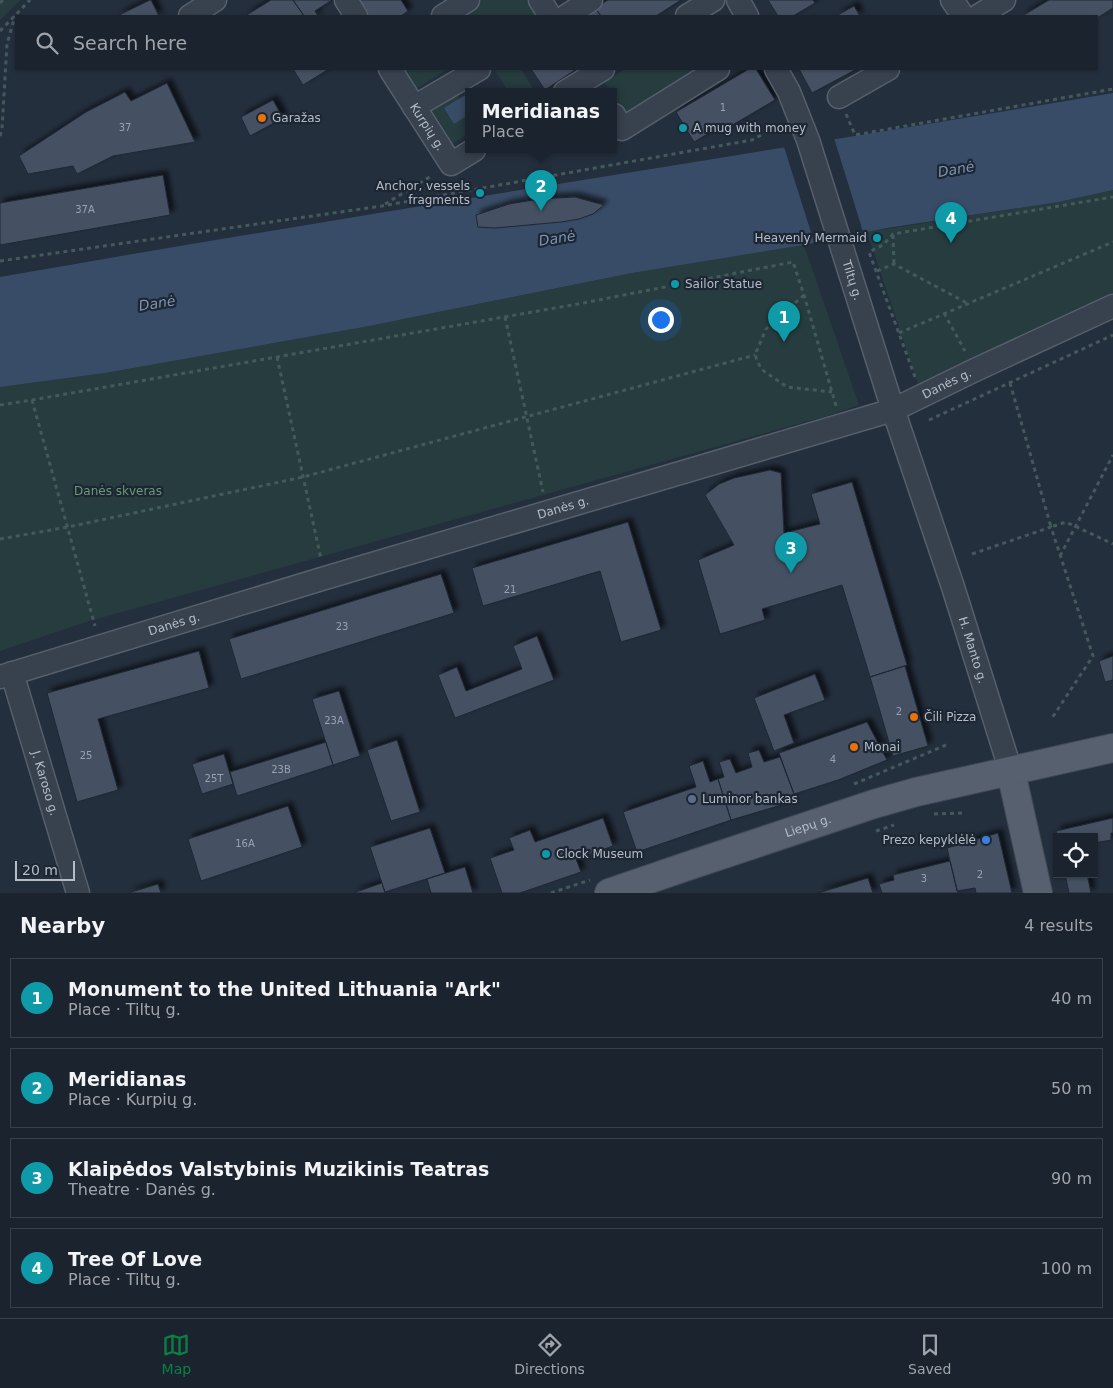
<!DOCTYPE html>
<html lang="en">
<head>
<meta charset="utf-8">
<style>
	:root { --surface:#1b232e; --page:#282f3a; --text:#f1f3f6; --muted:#a0a4aa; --line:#39404a; --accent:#0b8043 }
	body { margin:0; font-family:"DejaVu Sans",sans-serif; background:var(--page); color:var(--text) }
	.controls { position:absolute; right:15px; bottom:15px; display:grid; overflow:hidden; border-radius:0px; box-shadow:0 1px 4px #0004 }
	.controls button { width:45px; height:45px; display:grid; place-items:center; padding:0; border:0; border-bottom:1px solid var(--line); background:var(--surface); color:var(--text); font:25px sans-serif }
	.scale { position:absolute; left:15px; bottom:12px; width:60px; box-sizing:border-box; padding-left:5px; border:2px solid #b4bcc9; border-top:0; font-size:14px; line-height:18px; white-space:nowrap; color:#b4bcc9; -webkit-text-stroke:4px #1d2633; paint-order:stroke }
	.you { position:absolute; left:660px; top:319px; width:18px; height:18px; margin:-12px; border:4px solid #fff; border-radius:50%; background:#1a73e8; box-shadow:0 0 0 8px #1a73e833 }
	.badge { display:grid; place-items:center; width:32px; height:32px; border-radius:50%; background:var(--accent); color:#fff; font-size:16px; font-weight:700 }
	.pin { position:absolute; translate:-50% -41px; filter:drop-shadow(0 1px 2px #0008) }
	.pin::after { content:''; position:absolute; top:26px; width:18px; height:15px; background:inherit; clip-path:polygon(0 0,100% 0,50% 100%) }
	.popup { position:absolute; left:465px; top:88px; width:152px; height:65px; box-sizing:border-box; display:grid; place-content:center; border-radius:0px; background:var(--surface); filter:drop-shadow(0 1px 4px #0005); font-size:16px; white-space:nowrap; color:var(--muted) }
	.popup b { font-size:19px; color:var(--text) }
	.popup::after { content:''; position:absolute; left:50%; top:100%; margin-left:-10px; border:10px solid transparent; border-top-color:var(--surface) }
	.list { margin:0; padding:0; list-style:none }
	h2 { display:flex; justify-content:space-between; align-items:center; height:65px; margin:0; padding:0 20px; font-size:21px }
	h2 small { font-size:16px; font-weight:400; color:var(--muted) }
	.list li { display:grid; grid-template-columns:32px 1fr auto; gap:15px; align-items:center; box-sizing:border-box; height:80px; margin:0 10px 10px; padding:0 10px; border:1px solid var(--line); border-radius:0px }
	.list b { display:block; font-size:19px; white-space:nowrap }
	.list p { margin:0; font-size:16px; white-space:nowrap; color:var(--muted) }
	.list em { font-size:16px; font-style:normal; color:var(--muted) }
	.icon { flex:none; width:28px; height:28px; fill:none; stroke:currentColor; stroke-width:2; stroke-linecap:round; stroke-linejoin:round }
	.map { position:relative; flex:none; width:1113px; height:893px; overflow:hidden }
	.search { position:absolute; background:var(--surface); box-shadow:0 1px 4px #0004; left:15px; right:15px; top:15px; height:55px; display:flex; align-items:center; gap:12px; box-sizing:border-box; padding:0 18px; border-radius:0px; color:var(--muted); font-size:19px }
	.sheet { height:425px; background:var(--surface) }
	nav { display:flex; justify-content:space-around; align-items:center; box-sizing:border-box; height:70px; border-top:1px solid var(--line); background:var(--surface); font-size:14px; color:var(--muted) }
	nav a { display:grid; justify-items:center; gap:2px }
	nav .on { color:var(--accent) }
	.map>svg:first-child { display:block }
	.green { fill:#263c3f }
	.water { fill:#394c67 }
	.pier { fill:#242f3e }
	.building { fill:#455162; stroke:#1f2835; filter:url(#shadow) }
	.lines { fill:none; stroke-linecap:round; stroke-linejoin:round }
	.minor-casing { stroke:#565f6c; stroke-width:25 }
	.major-casing { stroke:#414a57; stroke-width:30 }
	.path { stroke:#44595c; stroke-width:3; stroke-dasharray:4 4; stroke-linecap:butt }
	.minor { stroke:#38414e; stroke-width:22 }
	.major { stroke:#56606e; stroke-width:28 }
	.food-dot { fill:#e8710a; stroke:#1d2633; stroke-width:2 }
	.culture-dot { fill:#0f9aa8; stroke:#1d2633; stroke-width:2 }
	.service-dot { fill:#5c6f8a; stroke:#1d2633; stroke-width:2 }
	.shop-dot { fill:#3f7fe0; stroke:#1d2633; stroke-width:2 }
	.labels { text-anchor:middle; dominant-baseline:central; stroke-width:4.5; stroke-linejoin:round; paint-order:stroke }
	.number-label { font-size:10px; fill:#98a1af }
	.poi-label { font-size:12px; fill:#b4bcc9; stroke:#1d2633; text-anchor:start }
	.street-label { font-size:12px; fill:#b4bcc9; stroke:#1d2633 }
	.park-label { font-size:12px; fill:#6b9a76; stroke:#1d2633 }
	.water-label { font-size:14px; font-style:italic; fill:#7c92b1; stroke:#1d2633 }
</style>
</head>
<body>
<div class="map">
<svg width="1113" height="893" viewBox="0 0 1113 893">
	<defs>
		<filter id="shadow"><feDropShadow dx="4.5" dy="-4.5" stdDeviation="2.5" flood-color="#0009"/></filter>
	</defs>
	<rect width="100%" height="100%" fill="#242f3e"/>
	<path class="green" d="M0,0H21L0,20Z
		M482,0H527L536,14L532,16H457Z
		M403,69H448L416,89Z
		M499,69H521L534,90L531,92H509L495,71Z
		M626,69H702L625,115L614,97V92H611L604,82Z
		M457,94L460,99L445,108L454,123L468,115V134L449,146L428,112Z
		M1113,190V306L922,396L867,232L1057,202Z
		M804,245L859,405L827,416L86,622L0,651V387L105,373L364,327L632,273Z"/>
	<path class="water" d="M1113,93V190L1058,202L887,228L804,245L632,273L364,327L105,373L0,387V277C370,212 742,156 1113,93Z
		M467,94L468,97V115L454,124L444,108Z"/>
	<path class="pier" d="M834,138L864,235L815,245L784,147Z"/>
	<path class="building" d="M151,0L159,16H117L150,0Z
		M271,0H293L304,16H245Z
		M293,0H332L315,11L318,16H304Z
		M353,0H401L408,11L401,16H364Z
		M608,0H681L656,16H601L595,8Z
		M768,0H813L815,3L793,16H778Z
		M1049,0H1113V8L1097,18V16H1022Z
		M854,6L860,16H836Z
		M595,8L601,16H582Z
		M293,69H329L303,85Z
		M531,69H574L575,70L545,90Z
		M749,69H756L775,100L724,130L721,126L694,142L676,112Z
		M799,69H857L812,93Z
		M167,83L195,142L113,156L77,174L73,166L28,174L19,156L86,112L125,92L131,101Z
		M273,100L283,118L250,136L241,117Z
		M163,175L170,215L0,245V203Z
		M575,197L604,205L593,214L579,219L561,222L495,228L478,227L476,215L509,204L539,199Z
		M770,470L781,473L784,533L820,524L811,494L852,482L907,665L870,677L842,585L762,609L765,620L720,634L698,560L734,545L705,495L719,484L734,478Z
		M628,522L661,630L621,642L600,571L483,606L472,568Z
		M441,574L454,613L241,679L229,639Z
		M537,636L554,680L455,718L438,675L457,667L466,691L522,669L513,646Z
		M199,651L209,688L98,719L118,790L77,802L47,693Z
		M1113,656V680L1105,682L1099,661Z
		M905,666L928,746L893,756L870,677Z
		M815,674L825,700L784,715L794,743L774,751L754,698Z
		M339,691L360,756L333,765L312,699Z
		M867,722L887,760L838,780L794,794L779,753Z
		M397,740L420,812L391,821L367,750Z
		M326,742L333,765L237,796L230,772Z
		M759,750L764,762L780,757L794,794L786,797L788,803L731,820L718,779L724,777L719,762L730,759L736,773L752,767L748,753Z
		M224,754L233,784L202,794L192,764Z
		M703,761L710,782L718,779L731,820L637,852L623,812L696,787L689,766Z
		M288,806L302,847L201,881L188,839Z
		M603,818L613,846L576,859L581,872L520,893H502L490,858L514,850L509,838L530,830L535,842Z
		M1113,818V833H1111V840L1094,843V837H1057L1056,831Z
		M430,828L445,873L385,892L370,847Z
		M998,833L1012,893H976L975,888L957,891L947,848Z
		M950,861L958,893H882L879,884L894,880L893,875Z
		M465,867L473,893H431L427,879Z
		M1065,874H1087L1091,893H1069Z
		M868,878L873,893H818Z
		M382,883L385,893H353Z
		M158,884L161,893H128Z"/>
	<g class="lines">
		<defs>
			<g id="minor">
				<path d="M346,0L356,16"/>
				<path d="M540,0L550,16"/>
				<path d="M738,0L747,16"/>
				<path d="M952,0L963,16"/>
				<path d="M190,16L215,0"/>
				<path d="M443,16L468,0"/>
				<path d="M566,16L591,0"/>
				<path d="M687,16L713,0"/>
				<path d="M978,16L1004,0"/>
				<path id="s1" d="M390,69L451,164L474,150"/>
				<path id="s2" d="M776,69L789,92L808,140L888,394L953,587L1011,772"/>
				<path d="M565,92L603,69"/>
				<path d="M839,97L888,69"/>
				<path d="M414,107L479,69"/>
				<path d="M614,115L622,129L718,69"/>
				<path id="s3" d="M12,673L78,893"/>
				<path id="s4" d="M0,677L325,578L893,410L975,370L1113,306"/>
			</g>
			<g id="major">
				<path d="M1011,772L1038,893"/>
				<path id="s5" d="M609,893L685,867L874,804L916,792L1113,748"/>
			</g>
		</defs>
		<use href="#minor" class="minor-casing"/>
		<use href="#major" class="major-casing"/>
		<path class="path" d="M0,3L3,0
			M0,31L30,0
			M846,114L855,135L1113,89
			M0,136L2,129L7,44L15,16
			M385,204L433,175
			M893,235L894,264
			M0,261L382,206L752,140L780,125
			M877,271L894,264L967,303
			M804,295L766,329L755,355L761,369L787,387L832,392
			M944,313L965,351
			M505,317L543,492
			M899,333L1113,242
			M277,357L321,559
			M915,377L869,252L883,245L893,234L1113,197
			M1010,383L1051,527L1066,522L1113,544
			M32,400L95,626
			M0,405L32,400L578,304L793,262L804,295L836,406
			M929,420L1113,335
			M0,539L68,527L303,477L755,355
			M972,554L1051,527L1093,656L1052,718
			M1060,556L1113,455
			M854,784L946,745
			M934,814L965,813
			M876,831L894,825
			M551,893L590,880"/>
		<use href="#minor" class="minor"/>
		<use href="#major" class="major"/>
	</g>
	<g class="food-dot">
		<circle cx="262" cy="118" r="5"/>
		<circle cx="914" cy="717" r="5"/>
		<circle cx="854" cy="747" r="5"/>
	</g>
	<g class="culture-dot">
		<circle cx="683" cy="128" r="5"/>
		<circle cx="480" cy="193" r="5"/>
		<circle cx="877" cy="238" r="5"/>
		<circle cx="675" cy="284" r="5"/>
		<circle cx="546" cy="854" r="5"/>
	</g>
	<circle class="service-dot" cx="692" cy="799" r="5"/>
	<circle class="shop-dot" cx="986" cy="840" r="5"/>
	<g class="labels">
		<g class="number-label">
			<text x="723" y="107">1</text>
			<text x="125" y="127">37</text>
			<text x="85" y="209">37A</text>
			<text x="510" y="589">21</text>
			<text x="342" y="626">23</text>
			<text x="899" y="711">2</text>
			<text x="334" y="720">23A</text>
			<text x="86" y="755">25</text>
			<text x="833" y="759">4</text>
			<text x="281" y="769">23B</text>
			<text x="214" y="778">25T</text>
			<text x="245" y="843">16A</text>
			<text x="980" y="874">2</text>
			<text x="924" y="878">3</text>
		</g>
		<g class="poi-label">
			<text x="272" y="118">Garažas</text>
			<text x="693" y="128">A mug with money</text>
			<text x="470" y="186" text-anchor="end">Anchor, vessels<tspan x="470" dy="14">fragments</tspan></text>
			<text x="867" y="238" text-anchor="end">Heavenly Mermaid</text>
			<text x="685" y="284">Sailor Statue</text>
			<text x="924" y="717">Čili Pizza</text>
			<text x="864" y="747">Monai</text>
			<text x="702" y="799">Luminor bankas</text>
			<text x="976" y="840" text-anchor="end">Prezo kepyklėlė</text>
			<text x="556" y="854">Clock Museum</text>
		</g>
		<g class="street-label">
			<text stroke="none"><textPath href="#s1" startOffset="69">Kurpių g.</textPath></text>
			<text stroke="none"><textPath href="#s2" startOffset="225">Tiltų g.</textPath></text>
			<text stroke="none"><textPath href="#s4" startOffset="992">Danės g.</textPath></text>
			<text stroke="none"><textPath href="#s4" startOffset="588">Danės g.</textPath></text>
			<text stroke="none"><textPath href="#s4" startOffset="182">Danės g.</textPath></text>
			<text stroke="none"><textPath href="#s2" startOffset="614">H. Manto g.</textPath></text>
			<text stroke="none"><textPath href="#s3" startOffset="115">J. Karoso g.</textPath></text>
			<text stroke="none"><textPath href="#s5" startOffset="210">Liepų g.</textPath></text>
		</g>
		<g class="park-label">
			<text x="118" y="491">Danės skveras</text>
		</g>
		<g class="water-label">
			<text transform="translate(956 169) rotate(-10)">Danė</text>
			<text transform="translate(557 238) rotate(-9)">Danė</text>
			<text transform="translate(157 303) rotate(-9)">Danė</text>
		</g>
	</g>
</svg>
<div class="controls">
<button><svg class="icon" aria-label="locate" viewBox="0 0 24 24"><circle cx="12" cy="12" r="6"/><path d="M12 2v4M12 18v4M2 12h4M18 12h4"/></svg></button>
</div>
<div class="scale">20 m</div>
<div class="you"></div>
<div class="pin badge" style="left:784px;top:342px;background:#0f9aa8">1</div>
<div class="pin badge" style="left:541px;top:211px;background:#0f9aa8">2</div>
<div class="popup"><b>Meridianas</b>Place</div>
<div class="pin badge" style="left:791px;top:573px;background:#0f9aa8">3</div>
<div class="pin badge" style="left:951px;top:243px;background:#0f9aa8">4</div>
<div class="search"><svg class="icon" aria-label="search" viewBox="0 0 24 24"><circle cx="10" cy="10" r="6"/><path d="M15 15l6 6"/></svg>Search here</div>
</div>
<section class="sheet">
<h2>Nearby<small>4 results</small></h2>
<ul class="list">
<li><span class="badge" style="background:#0f9aa8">1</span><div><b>Monument to the United Lithuania &quot;Ark&quot;</b><p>Place · Tiltų g.</p></div><em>40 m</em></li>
<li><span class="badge" style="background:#0f9aa8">2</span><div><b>Meridianas</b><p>Place · Kurpių g.</p></div><em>50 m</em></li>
<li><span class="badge" style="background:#0f9aa8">3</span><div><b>Klaipėdos Valstybinis Muzikinis Teatras</b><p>Theatre · Danės g.</p></div><em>90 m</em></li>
<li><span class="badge" style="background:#0f9aa8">4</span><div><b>Tree Of Love</b><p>Place · Tiltų g.</p></div><em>100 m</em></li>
</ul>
</section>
<nav>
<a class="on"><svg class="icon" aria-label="map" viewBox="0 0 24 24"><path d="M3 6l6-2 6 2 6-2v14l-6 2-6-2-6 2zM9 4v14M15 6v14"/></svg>Map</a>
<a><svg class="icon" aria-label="directions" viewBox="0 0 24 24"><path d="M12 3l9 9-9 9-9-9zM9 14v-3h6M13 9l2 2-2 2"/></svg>Directions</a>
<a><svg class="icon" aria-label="saved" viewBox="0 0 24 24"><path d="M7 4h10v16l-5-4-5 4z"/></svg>Saved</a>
</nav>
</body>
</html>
